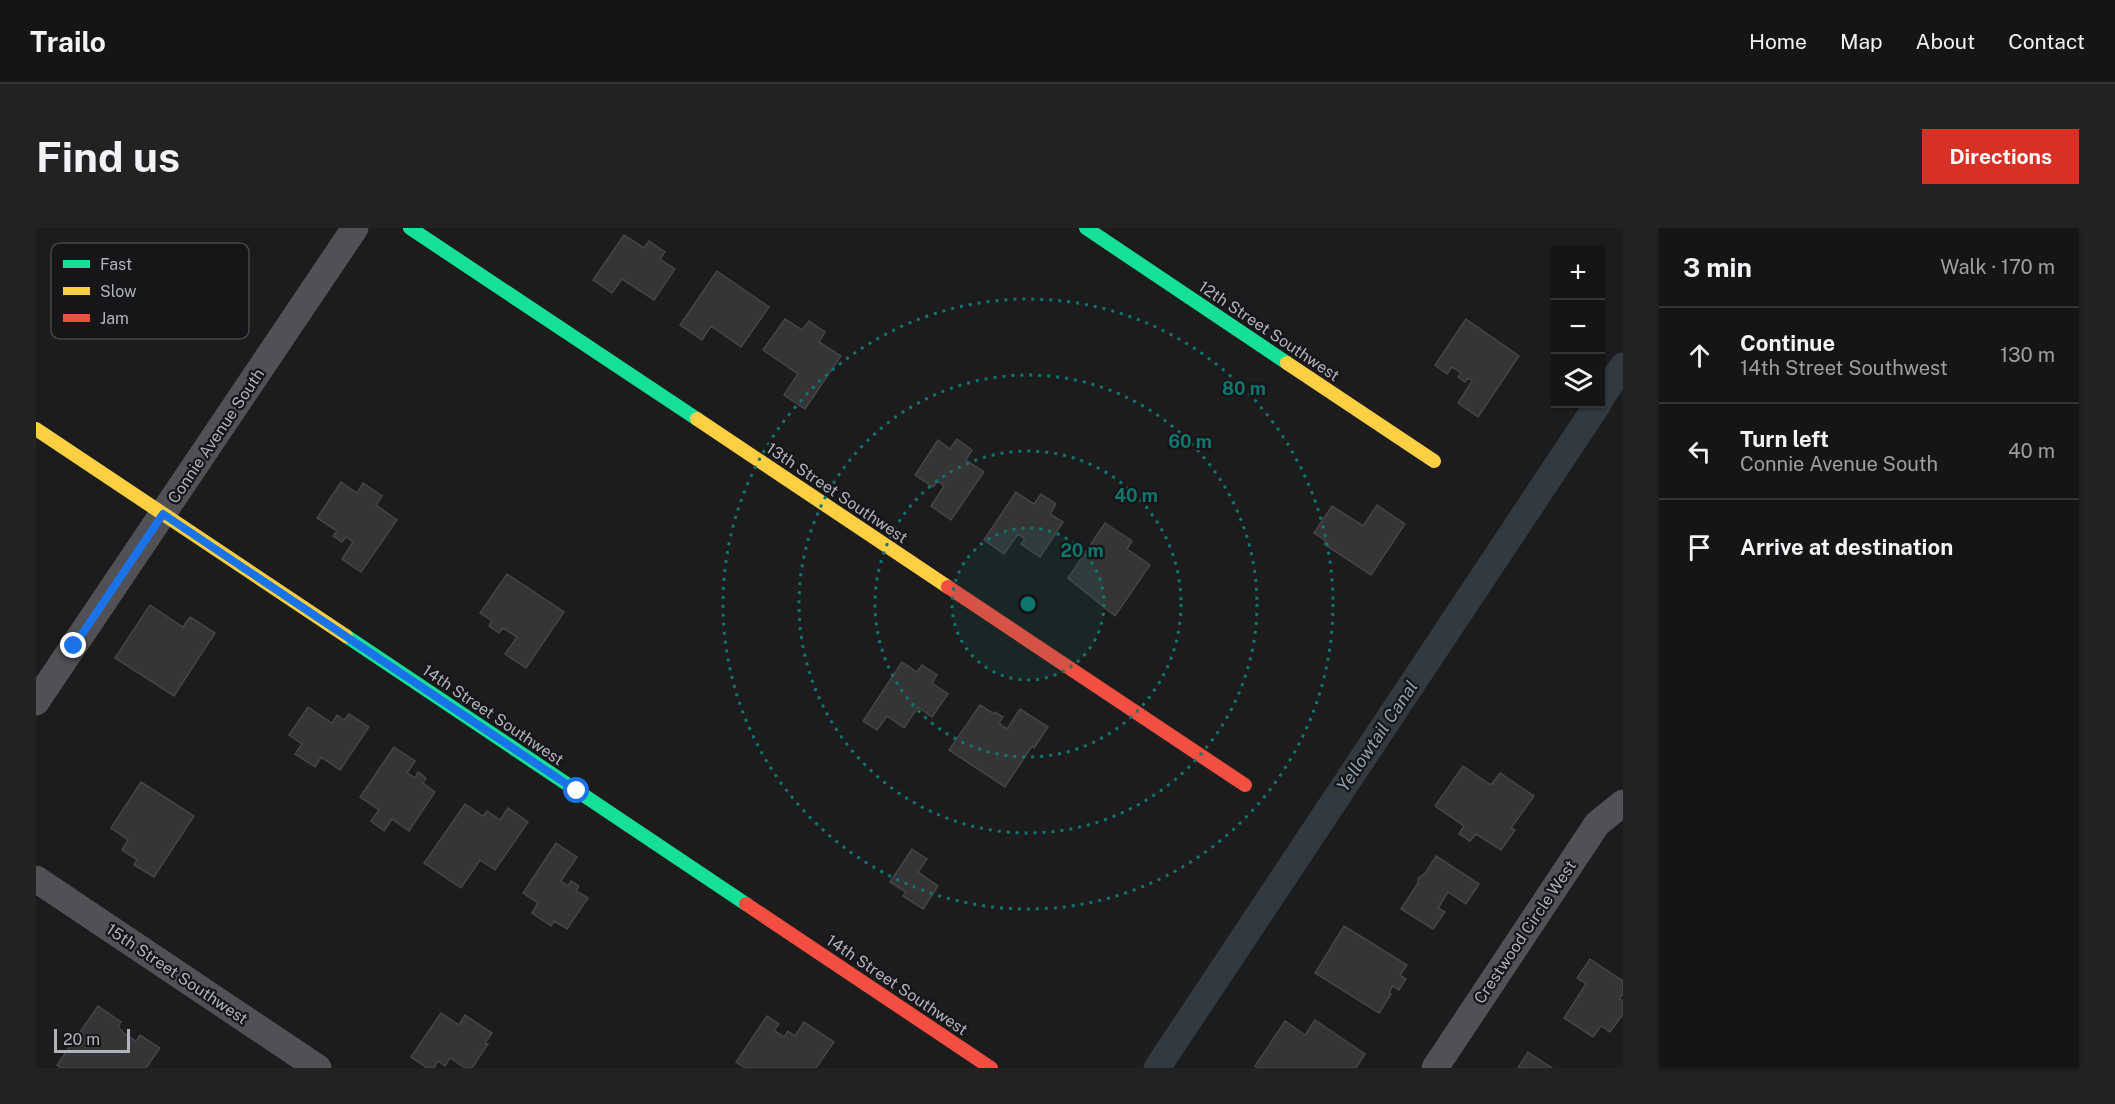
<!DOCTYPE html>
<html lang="en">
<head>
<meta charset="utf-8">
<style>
	:root { --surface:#151515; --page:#222; --text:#f1f3f6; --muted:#9d9fa0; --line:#343434; --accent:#d93025 }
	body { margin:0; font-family:"Public Sans",sans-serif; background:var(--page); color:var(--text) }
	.controls { position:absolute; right:18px; top:18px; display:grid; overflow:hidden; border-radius:0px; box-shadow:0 2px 4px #0004 }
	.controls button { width:54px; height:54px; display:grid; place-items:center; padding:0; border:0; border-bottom:2px solid var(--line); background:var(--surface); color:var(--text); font:30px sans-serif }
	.scale { position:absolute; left:18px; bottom:15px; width:76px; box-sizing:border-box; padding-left:6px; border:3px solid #afb3bb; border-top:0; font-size:16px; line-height:21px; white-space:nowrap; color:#afb3bb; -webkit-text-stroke:4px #161618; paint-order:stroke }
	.stop { position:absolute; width:18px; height:18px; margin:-14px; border:4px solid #1a73e8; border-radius:50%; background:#fff }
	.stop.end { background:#1a73e8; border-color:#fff; box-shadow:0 2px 6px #0008 }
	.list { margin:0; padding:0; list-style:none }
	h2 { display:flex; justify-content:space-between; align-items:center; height:78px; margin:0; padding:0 24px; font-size:26px }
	h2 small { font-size:20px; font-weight:400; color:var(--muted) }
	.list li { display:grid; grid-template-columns:39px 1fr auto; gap:18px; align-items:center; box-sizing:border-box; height:96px; padding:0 24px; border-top:2px solid var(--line) }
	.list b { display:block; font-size:22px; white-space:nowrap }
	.list p { margin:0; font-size:20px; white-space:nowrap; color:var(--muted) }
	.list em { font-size:20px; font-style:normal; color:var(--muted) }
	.icon { flex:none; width:33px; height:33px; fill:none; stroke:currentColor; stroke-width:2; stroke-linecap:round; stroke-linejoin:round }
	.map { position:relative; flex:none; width:1587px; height:840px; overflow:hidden; border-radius:0px }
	header { display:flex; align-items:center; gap:36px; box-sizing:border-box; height:84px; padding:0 30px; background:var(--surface); border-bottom:2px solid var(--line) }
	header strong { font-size:28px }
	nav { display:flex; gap:33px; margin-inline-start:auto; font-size:21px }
	.intro { display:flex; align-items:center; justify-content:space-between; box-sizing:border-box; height:144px; padding:0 36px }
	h1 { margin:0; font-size:42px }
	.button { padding:15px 27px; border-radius:0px; background:var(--accent); color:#fff; font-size:21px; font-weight:700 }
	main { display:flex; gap:36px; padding:0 36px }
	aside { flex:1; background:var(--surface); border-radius:0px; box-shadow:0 2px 4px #0004 }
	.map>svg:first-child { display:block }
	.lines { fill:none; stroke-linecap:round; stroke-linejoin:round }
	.canal { stroke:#32393f; stroke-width:27 }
	.building { fill:#353536; stroke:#454548; stroke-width:1.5 }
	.street { stroke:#515155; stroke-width:27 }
	.fast { stroke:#16e098; stroke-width:14 }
	.slow { stroke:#ffcf43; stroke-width:14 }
	.jam { stroke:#f24e42; stroke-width:14 }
	.route { stroke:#1a73e8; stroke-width:8 }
	.ring { fill:none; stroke:#0f766e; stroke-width:3; stroke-dasharray:3 6 }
	.labels { text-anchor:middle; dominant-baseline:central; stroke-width:4.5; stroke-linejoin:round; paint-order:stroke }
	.street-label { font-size:16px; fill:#afb3bb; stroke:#161618 }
	.water-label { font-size:18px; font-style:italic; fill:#8ba1b1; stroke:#161618 }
	.key { fill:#161618; stroke:#444549; stroke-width:1.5 }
	.key-label { font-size:16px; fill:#afb3bb }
	.centre { fill:#0f766e; stroke:#161618; stroke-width:3 }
	.ring-label { font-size:18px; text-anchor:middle; font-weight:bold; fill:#0f766e; stroke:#161618; stroke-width:4.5; stroke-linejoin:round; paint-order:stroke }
</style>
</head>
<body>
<header>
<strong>Trailo</strong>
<nav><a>Home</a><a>Map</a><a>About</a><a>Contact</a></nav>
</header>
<div class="intro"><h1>Find us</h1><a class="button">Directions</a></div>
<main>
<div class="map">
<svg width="1587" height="840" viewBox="0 0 1587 840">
	<rect width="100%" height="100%" fill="#1c1c1c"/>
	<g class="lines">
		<path class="canal" d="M1564,171L1587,138
			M1121,840L1562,176"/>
	</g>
	<path class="building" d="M588,7L608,20L613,13L629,24L624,31L639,41L618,72L586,51L576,65L557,52Z
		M681,43L733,79L705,119L675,98L666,112L644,97Z
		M749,91L766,102L773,93L789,104L783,114L805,128L769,181L748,167L762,146L727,122Z
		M1430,91L1483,128L1442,189L1422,175L1436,153L1432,150L1429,154L1422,149L1425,145L1416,139L1411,146L1399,137Z
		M921,211L936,222L930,232L948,244L915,292L895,278L908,258L902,253L897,259L879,247L902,212L914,221Z
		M305,254L321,265L327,255L346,268L340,277L361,292L325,344L306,331L317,314L310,309L306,314L297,308L301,303L281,290Z
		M980,264L998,276L1005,266L1020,276L1014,286L1027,294L1004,329L985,316L989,311L982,306L968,326L948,312Z
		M1341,277L1369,296L1335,347L1288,316L1290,313L1278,305L1296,278L1327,298Z
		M1069,295L1096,313L1091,321L1114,337L1079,388L1032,350Z
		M471,346L528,384L490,440L469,426L481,409L467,400L463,405L453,398L456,393L444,385Z
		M114,377L147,399L154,389L179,405L138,468L79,430Z
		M866,434L881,444L886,437L901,447L896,455L912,466L896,489L882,479L868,500L851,488L841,502L827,493Z
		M944,477L958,486L959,484L967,489L963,495L971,501L984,481L1012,499L998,520L996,518L969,559L913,522Z
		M272,479L296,495L301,487L308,492L313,486L333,499L304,542L285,529L279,539L259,526L266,516L253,507Z
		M358,519L379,533L371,545L379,550L382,544L390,550L387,555L399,564L373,603L356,591L348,603L335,593L343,582L324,569Z
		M1427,538L1455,557L1464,545L1498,568L1475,600L1479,602L1465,622L1440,606L1434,613L1423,606L1428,598L1399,578Z
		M105,554L158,588L118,649L98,637L101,632L86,622L92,612L75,600Z
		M429,576L447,588L451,583L464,592L472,580L492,594L459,642L444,632L425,660L388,635Z
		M520,615L541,629L525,653L532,658L535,653L543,658L540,663L552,670L531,701L518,693L515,698L496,685L502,675L487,665Z
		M876,621L891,631L882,644L902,658L887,681L867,668L870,664L854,654Z
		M1400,628L1443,656L1430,676L1412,664L1402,680L1409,684L1397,701L1365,681L1382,655V651L1390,644Z
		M1308,698L1371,737L1364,747L1370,751L1363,762L1357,758L1353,765L1355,766L1343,785L1279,745Z
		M1554,731L1587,753V766L1583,771L1587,773V786L1574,804L1565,798L1557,809L1528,790L1550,756L1541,750Z
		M62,778L85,794L82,799L88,805L100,813L104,807L124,820L110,840H25L21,837Z
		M405,785L423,797L429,787L456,805L449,815L452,816L436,840H429L414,830L409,838L402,833L398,840H391L375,829Z
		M731,788L743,796L738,802L748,809L752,803L759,808L768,794L798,814L780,840H709L700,834Z
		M1279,792L1329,826L1320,840H1222L1219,838L1249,793L1269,807Z
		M1492,824L1516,840H1482Z"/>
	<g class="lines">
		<path class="street" d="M0,474L319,0
			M0,651L282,840
			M1399,840L1561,596L1587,575"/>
		<path class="fast" d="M374,0L661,191
			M1050,0L1251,135
			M310,408L710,676"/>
		<path class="slow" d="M1251,135L1398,233
			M661,191L912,359
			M0,201L310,408"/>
		<path class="jam" d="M912,359L1209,557
			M710,676L955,840"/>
	</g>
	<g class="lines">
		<path class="route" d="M38,418L127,286L541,563"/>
	</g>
	<circle cx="992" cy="376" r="76" fill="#0f766e" fill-opacity=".12"/>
	<g class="ring">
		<circle cx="992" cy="376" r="76"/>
		<circle cx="992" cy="376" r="153"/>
		<circle cx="992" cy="376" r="229"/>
		<circle cx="992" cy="376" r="305"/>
	</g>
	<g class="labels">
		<g class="street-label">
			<text transform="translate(1233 103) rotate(34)">12th Street Southwest</text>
			<text transform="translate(180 208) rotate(-56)">Connie Avenue South</text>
			<text transform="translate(801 265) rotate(34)">13th Street Southwest</text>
			<text transform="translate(457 487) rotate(34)">14th Street Southwest</text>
			<text transform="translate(1489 704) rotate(-56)">Crestwood Circle West</text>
			<text transform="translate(141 746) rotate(34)">15th Street Southwest</text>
			<text transform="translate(861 757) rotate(34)">14th Street Southwest</text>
		</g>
		<g class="water-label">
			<text transform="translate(1341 508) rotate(-56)">Yellowtail Canal</text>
		</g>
	</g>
	<rect x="15" y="15" width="198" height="96" rx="9" class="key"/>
	<rect x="27" y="32" width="27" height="8" fill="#16e098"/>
	<rect x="27" y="59" width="27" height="8" fill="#ffcf43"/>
	<rect x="27" y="86" width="27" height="8" fill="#f24e42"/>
	<g class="key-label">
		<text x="64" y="42">Fast</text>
		<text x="64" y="69">Slow</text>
		<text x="64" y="96">Jam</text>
	</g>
	<circle cx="992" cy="376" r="9" class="centre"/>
	<g class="ring-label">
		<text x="1208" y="167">80 m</text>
		<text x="1154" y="220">60 m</text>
		<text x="1100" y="274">40 m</text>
		<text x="1046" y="329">20 m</text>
	</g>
</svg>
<div class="controls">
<button>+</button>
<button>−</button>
<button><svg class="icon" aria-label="layers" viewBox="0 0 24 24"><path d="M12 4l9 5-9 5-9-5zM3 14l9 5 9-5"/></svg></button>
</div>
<div class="scale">20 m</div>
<div class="stop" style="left:541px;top:563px"></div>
<div class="stop end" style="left:38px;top:418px"></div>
</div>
<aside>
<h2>3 min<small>Walk · 170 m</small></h2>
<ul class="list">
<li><svg class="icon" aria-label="ahead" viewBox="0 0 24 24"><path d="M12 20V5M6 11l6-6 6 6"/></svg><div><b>Continue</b><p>14th Street Southwest</p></div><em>130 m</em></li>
<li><svg class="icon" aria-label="left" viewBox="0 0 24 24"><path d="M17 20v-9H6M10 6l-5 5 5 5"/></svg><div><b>Turn left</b><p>Connie Avenue South</p></div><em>40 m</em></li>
<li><svg class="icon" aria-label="arrive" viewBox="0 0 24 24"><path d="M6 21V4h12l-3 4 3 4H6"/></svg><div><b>Arrive at destination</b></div></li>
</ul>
</aside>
</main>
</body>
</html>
